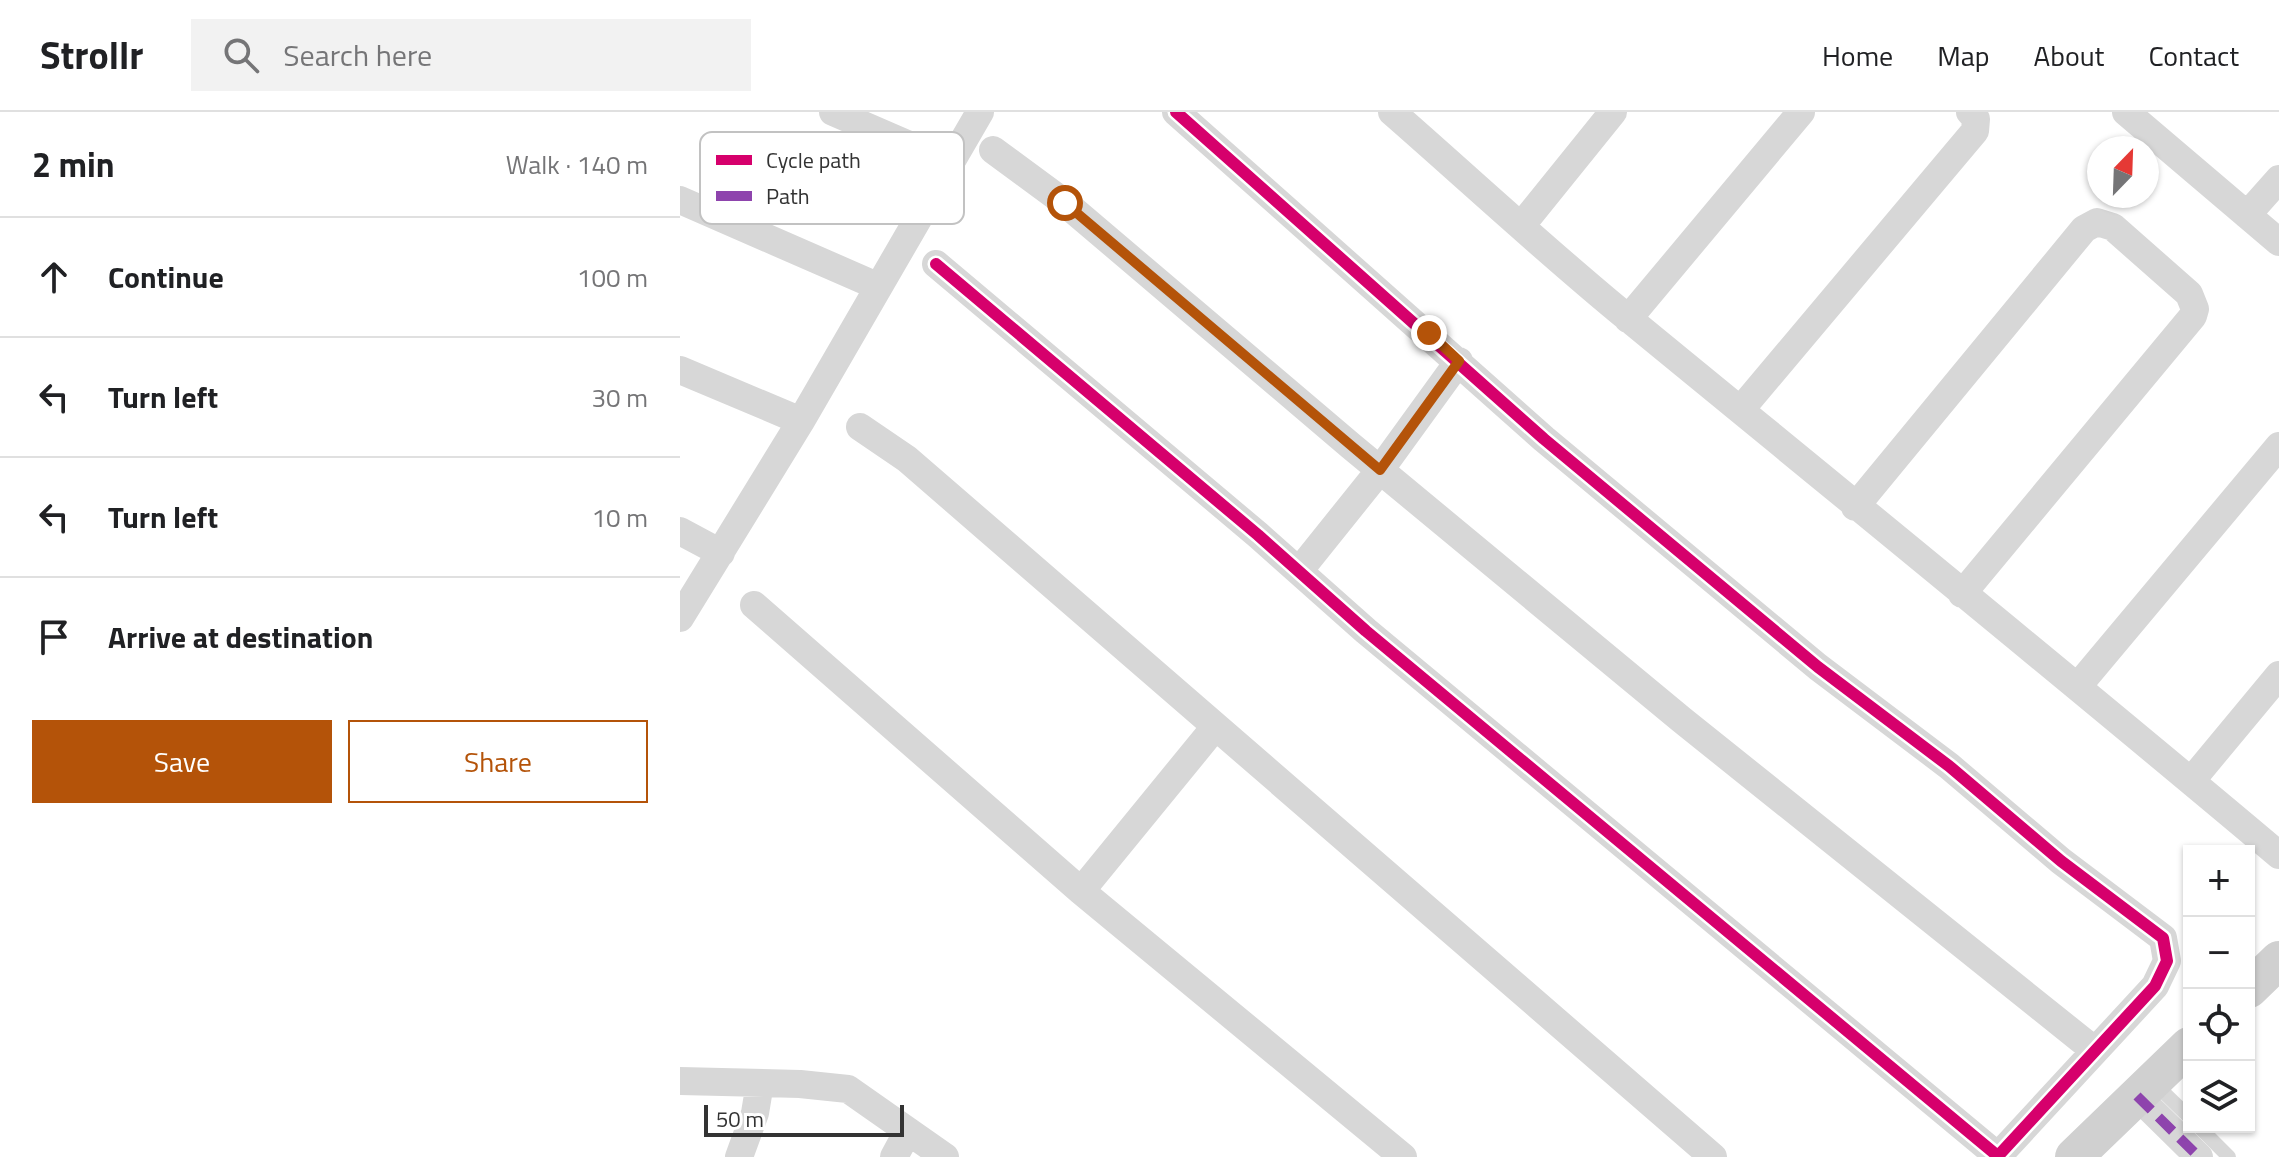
<!DOCTYPE html>
<html lang="en">
<head>
<meta charset="utf-8">
<style>
	:root { --surface:#fff; --page:#f2f2f2; --text:#202124; --muted:#757577; --line:#e0e0e0; --accent:#b45309 }
	body { margin:0; font-family:"Titillium Web",sans-serif; background:var(--page); color:var(--text) }
	.controls { position:absolute; right:24px; bottom:24px; display:grid; overflow:hidden; border-radius:0px; box-shadow:0 2px 6px #0004 }
	.controls button { width:72px; height:72px; display:grid; place-items:center; padding:0; border:0; border-bottom:2px solid var(--line); background:var(--surface); color:var(--text); font:40px sans-serif }
	.compass { position:absolute; left:1407px; top:24px; width:72px; height:72px; border-radius:50%; background:var(--surface); box-shadow:0 2px 6px #0004; rotate:23deg }
	.scale { position:absolute; left:24px; bottom:20px; width:200px; box-sizing:border-box; padding-left:8px; border:4px solid #333; border-top:0; font-size:22px; line-height:28px; white-space:nowrap; color:#333; -webkit-text-stroke:6px #fff; paint-order:stroke }
	.stop { position:absolute; width:24px; height:24px; margin:-18px; border:6px solid #b45309; border-radius:50%; background:#fff }
	.stop.end { background:#b45309; border-color:#fff; box-shadow:0 2px 8px #0008 }
	.list { margin:0; padding:0; list-style:none }
	h2 { display:flex; justify-content:space-between; align-items:center; height:104px; margin:0; padding:0 32px; font-size:34px }
	h2 small { font-size:26px; font-weight:400; color:var(--muted) }
	.list li { display:grid; grid-template-columns:52px 1fr auto; gap:24px; align-items:center; box-sizing:border-box; height:120px; padding:0 32px; border-top:2px solid var(--line) }
	.list b { display:block; font-size:30px; white-space:nowrap }
	.list em { font-size:26px; font-style:normal; color:var(--muted) }
	.actions { display:flex; gap:16px; padding:24px 32px }
	.actions a { flex:1; padding:18px 0; border:2px solid var(--accent); border-radius:0px; text-align:center; font-size:28px; color:var(--accent) }
	.actions .main { background:var(--accent); color:#fff }
	.icon { flex:none; width:44px; height:44px; fill:none; stroke:currentColor; stroke-width:2; stroke-linecap:round; stroke-linejoin:round }
	.map { position:relative; flex:none; width:1599px; height:1045px; overflow:hidden }
	header { display:flex; align-items:center; gap:48px; box-sizing:border-box; height:112px; padding:0 40px; background:var(--surface); border-bottom:2px solid var(--line) }
	header strong { font-size:38px }
	nav { display:flex; gap:44px; margin-inline-start:auto; font-size:28px }
	.search { width:560px; height:72px; background:var(--page); display:flex; align-items:center; gap:20px; box-sizing:border-box; padding:0 28px; border-radius:0px; color:var(--muted); font-size:30px }
	main { display:flex }
	aside { flex:1; background:var(--surface) }
	.map>svg:first-child { display:block }
	.lines { fill:none; stroke-linecap:round; stroke-linejoin:round }
	.lane { stroke:#d7d7d7; stroke-width:14 }
	.street { stroke:#d7d7d7; stroke-width:28 }
	.secondary { stroke:#d0d0d0; stroke-width:38 }
	.quiet { stroke:#8e44ad; stroke-width:10; stroke-dasharray:20 10; stroke-linecap:butt }
	.cycleway-casing { stroke:#fff; stroke-width:17 }
	.cycleway { stroke:#d6006c; stroke-width:12 }
	.route { stroke:#b45309; stroke-width:10 }
	.key { fill:#fff; stroke:#c2c2c2; stroke-width:2 }
	.key-label { font-size:22px; fill:#333 }
</style>
</head>
<body>
<header>
<strong>Strollr</strong>
<div class="search"><svg class="icon" aria-label="search" viewBox="0 0 24 24"><circle cx="10" cy="10" r="6"/><path d="M15 15l6 6"/></svg>Search here</div>
<nav><a>Home</a><a>Map</a><a>About</a><a>Contact</a></nav>
</header>
<main>
<aside>
<h2>2 min<small>Walk · 140 m</small></h2>
<ul class="list">
<li><svg class="icon" aria-label="ahead" viewBox="0 0 24 24"><path d="M12 20V5M6 11l6-6 6 6"/></svg><div><b>Continue</b></div><em>100 m</em></li>
<li><svg class="icon" aria-label="left" viewBox="0 0 24 24"><path d="M17 20v-9H6M10 6l-5 5 5 5"/></svg><div><b>Turn left</b></div><em>30 m</em></li>
<li><svg class="icon" aria-label="left" viewBox="0 0 24 24"><path d="M17 20v-9H6M10 6l-5 5 5 5"/></svg><div><b>Turn left</b></div><em>10 m</em></li>
<li><svg class="icon" aria-label="arrive" viewBox="0 0 24 24"><path d="M6 21V4h12l-3 4 3 4H6"/></svg><div><b>Arrive at destination</b></div></li>
</ul>
<div class="actions"><a class="main">Save</a><a>Share</a></div>
</aside>
<div class="map">
<svg width="1599" height="1045" viewBox="0 0 1599 1045">
	<rect width="100%" height="100%" fill="#fff"/>
	<g class="lines">
		<path class="lane" d="M1473,970L1509,1005
			M1519,1015L1549,1045"/>
		<path class="street" d="M153,0L271,51
			M496,0L864,327L1138,555L1269,654L1381,749L1483,826L1487,849L1475,874L1318,1044
			M712,0C791,69 868,141 949,207C1166,385 1384,562 1599,743
			M1446,0L1599,130
			M313,38L385,91L671,334L1002,608L1414,938
			M0,88L197,174
			M1567,103L1599,67
			M841,114L933,0
			M256,152L578,423L686,519L1319,1045
			M948,207L1121,0
			M0,258L121,309
			M1062,296L1295,19L1296,7L1290,0
			M180,315L227,347L1033,1045
			M1175,395L1404,117L1417,110L1433,115L1509,182L1515,197L1513,204L1282,482
			M0,419L41,441
			M619,459L700,358L779,249
			M74,493L401,779L723,1045
			M0,506L121,309L300,0
			M1398,574L1599,334
			M1511,669L1599,563
			M401,779L535,615
			M0,969L120,972L168,977L265,1045
			M1457,984L1519,1045
			M59,1045L75,1001L80,971
			M214,1045L228,1019"/>
		<path class="secondary" d="M1569,877L1599,848
			M1394,1045L1509,934"/>
		<path class="quiet" d="M1457,984L1519,1045"/>
		<defs>
			<path id="cycleway" d="M496,0L864,327L1138,555L1269,654L1381,749L1483,826L1487,849L1475,874L1318,1044
				M256,152L578,423L686,519L1319,1045"/>
		</defs>
		<use href="#cycleway" class="cycleway-casing"/>
		<use href="#cycleway" class="cycleway"/>
	</g>
	<g class="lines">
		<path class="route" d="M385,91L700,358L779,249L749,221"/>
	</g>
	<rect x="20" y="20" width="264" height="92" rx="12" class="key"/>
	<rect x="36" y="43" width="36" height="10" fill="#d6006c"/>
	<rect x="36" y="79" width="36" height="10" fill="#8e44ad"/>
	<g class="key-label">
		<text x="86" y="56">Cycle path</text>
		<text x="86" y="92">Path</text>
	</g>
</svg>
<div class="controls">
<button>+</button>
<button>−</button>
<button><svg class="icon" aria-label="locate" viewBox="0 0 24 24"><circle cx="12" cy="12" r="6"/><path d="M12 2v4M12 18v4M2 12h4M18 12h4"/></svg></button>
<button><svg class="icon" aria-label="layers" viewBox="0 0 24 24"><path d="M12 4l9 5-9 5-9-5zM3 14l9 5 9-5"/></svg></button>
</div>
<svg class="compass" viewBox="-18 -18 36 36"><path d="M0-13l5 13h-10z" fill="#e53935"/><path d="M0 13l5-13h-10z" fill="#757577"/></svg>
<div class="scale">50 m</div>
<div class="stop" style="left:385px;top:91px"></div>
<div class="stop end" style="left:749px;top:221px"></div>
</div>
</main>
</body>
</html>
